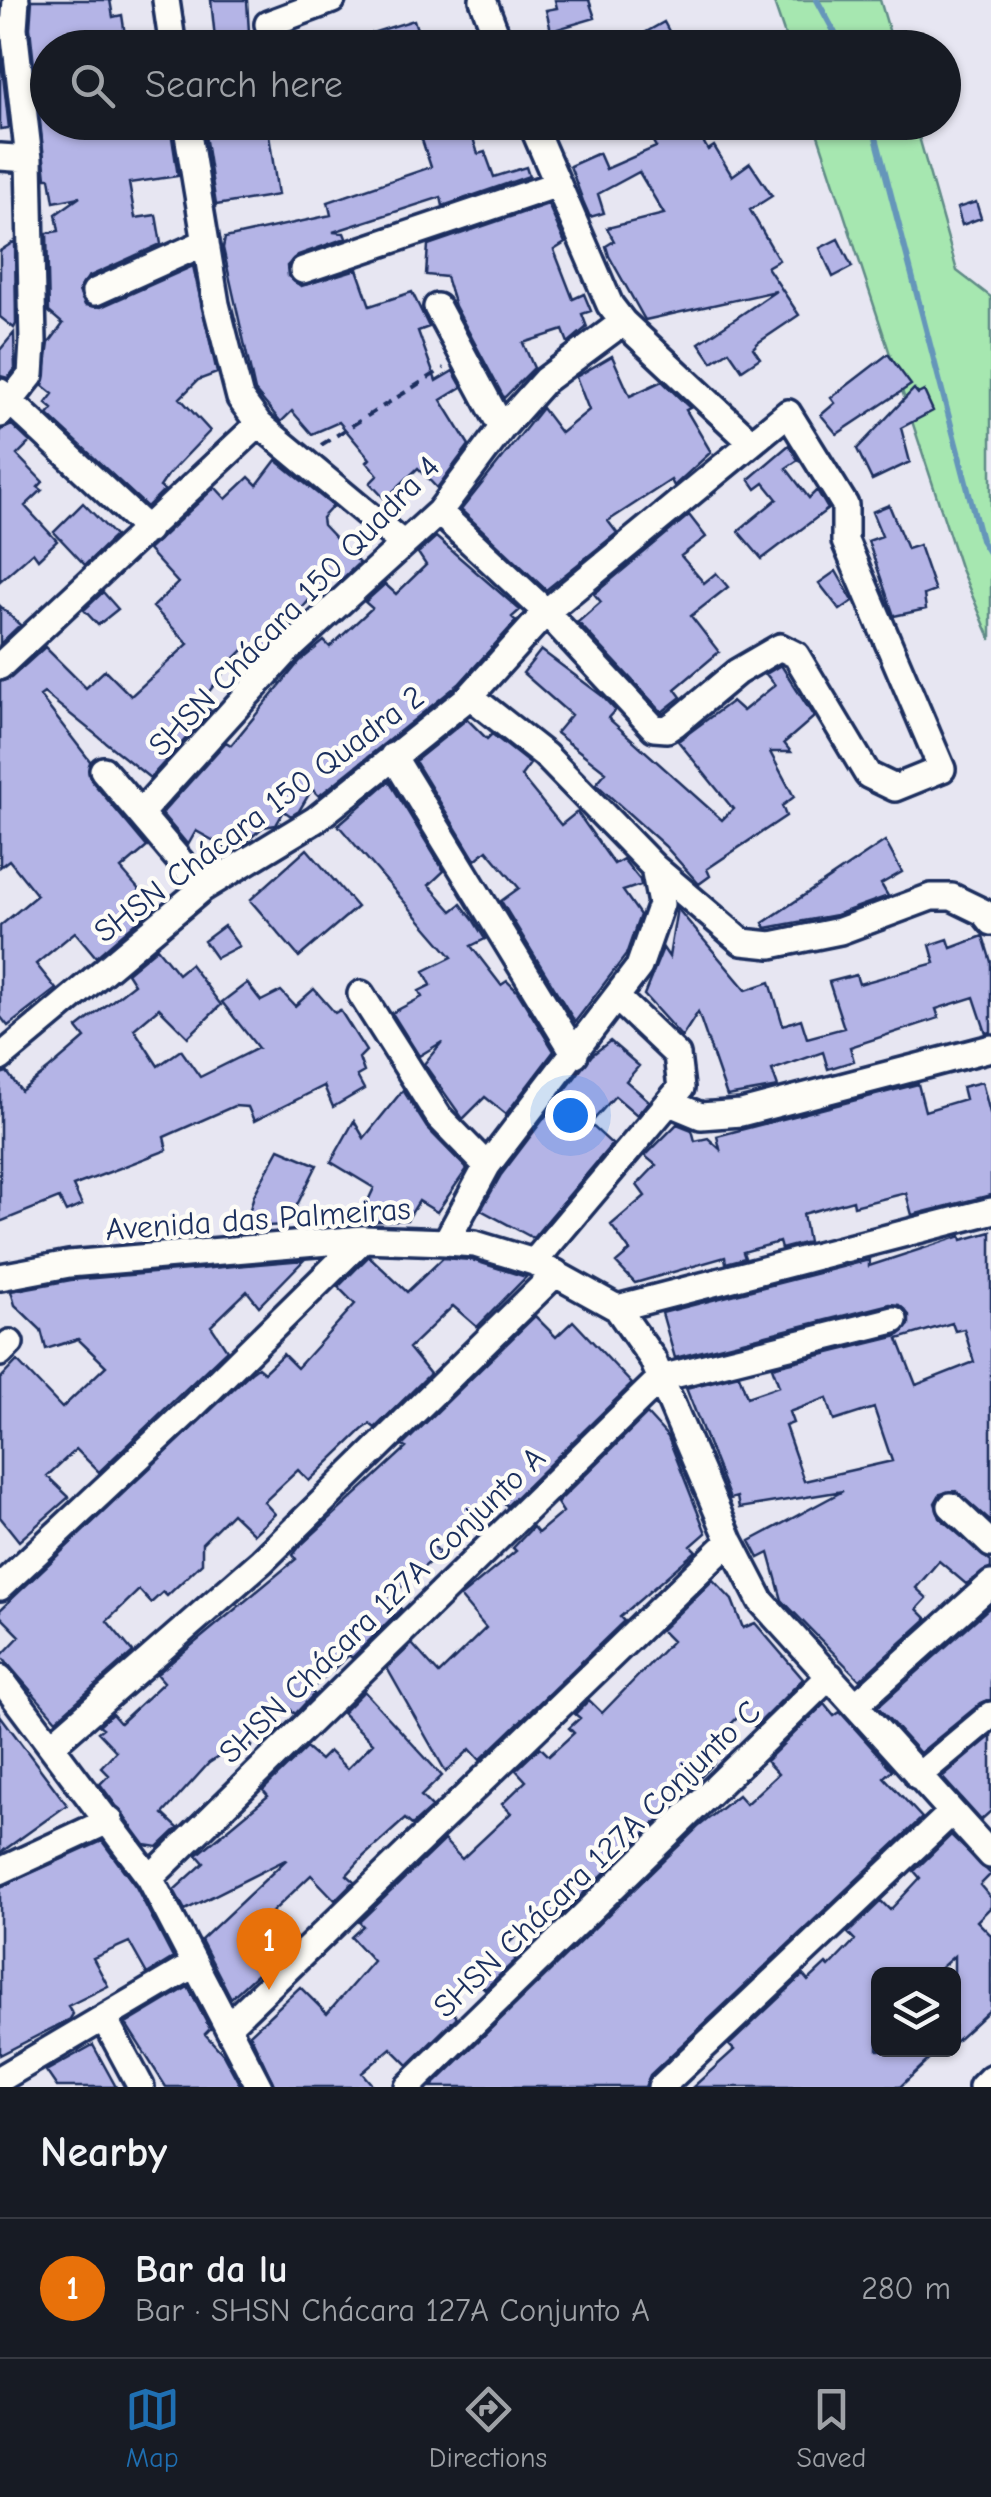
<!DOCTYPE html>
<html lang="en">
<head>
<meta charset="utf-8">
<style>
	:root { --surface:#171b24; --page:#20242c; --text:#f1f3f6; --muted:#9ea1a6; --line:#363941; --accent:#1f6fb2 }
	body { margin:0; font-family:"Comic Neue",sans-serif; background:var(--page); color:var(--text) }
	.controls { position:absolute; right:30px; bottom:30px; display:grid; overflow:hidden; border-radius:15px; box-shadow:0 2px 8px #0004 }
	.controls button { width:90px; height:90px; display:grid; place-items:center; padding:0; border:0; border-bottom:2px solid var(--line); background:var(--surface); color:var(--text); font:50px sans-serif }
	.you { position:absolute; left:570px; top:1115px; width:35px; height:35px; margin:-25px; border:8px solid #fff; border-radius:50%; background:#1a73e8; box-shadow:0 0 0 15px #1a73e833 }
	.badge { display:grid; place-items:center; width:65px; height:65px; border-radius:50%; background:var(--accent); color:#fff; font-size:32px; font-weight:700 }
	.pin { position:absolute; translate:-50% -82px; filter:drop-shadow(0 2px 5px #0008) }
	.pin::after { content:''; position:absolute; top:52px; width:35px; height:30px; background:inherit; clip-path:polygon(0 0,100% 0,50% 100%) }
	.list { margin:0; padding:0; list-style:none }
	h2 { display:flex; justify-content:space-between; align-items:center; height:130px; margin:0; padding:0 40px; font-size:42px }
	h2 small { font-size:32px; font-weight:400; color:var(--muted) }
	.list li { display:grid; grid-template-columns:65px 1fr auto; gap:30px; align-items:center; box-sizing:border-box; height:140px; padding:0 40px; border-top:2px solid var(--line) }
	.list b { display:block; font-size:38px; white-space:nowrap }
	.list p { margin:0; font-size:32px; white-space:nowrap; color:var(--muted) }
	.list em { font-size:32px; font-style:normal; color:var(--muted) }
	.icon { flex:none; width:55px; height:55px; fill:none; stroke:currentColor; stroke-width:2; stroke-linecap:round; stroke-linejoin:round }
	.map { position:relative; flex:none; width:991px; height:2087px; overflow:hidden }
	.search { position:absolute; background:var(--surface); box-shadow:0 2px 8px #0004; left:30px; right:30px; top:30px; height:110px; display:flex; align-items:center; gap:25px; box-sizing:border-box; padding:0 35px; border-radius:55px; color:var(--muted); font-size:38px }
	.sheet { height:270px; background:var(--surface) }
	nav { display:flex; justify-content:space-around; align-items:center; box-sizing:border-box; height:140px; border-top:2px solid var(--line); background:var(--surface); font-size:28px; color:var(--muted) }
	nav a { display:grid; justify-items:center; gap:5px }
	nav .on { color:var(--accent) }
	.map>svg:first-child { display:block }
	.green { fill:#a6e7b0; stroke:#608b87; stroke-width:2.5 }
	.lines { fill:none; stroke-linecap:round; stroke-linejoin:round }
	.stream { stroke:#6596ba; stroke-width:6 }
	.building { fill:#b4b4e6; stroke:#1b2f5e; stroke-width:2.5; fill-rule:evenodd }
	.minor-casing { stroke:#1b2f5e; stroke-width:32 }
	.path { stroke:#1b2f5e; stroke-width:4; stroke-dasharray:10 8; stroke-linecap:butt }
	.minor { stroke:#fdfcf7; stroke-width:25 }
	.labels { text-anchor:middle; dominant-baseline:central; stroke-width:9; stroke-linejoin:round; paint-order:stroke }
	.street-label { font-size:32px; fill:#1b2f5e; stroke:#fdfcf7 }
</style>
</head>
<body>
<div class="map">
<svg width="991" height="2087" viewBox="0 0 991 2087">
	<rect width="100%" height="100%" fill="#e7e6f2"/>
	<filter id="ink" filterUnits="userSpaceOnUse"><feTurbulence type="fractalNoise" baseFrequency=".01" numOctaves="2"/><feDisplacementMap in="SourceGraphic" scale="20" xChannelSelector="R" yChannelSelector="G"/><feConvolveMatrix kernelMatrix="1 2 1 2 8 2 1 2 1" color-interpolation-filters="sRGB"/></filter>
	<g filter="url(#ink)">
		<path class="green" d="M773,0H880L894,47H789Z
			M814,123H915L957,271L991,297V640L960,567Z"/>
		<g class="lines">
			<path class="stream" d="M817,0L843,48
				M872,122L981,540L991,556"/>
		</g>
		<path class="building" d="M32,0H110L113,17L122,15L127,48H48V122H147L149,135L171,131L178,176L129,183L135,218L156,215L161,244L88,277L79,291L85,305L101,307L193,266L217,373L198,380L180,398L210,431L168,475L160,487L164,490L147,507L48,415L53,409L46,403L53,394L43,386L49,343L63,324L49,312L47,233L59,231L56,214L80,197L54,202L50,178H46L30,28Z
			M211,0H247L250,48H216Z
			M555,0H589L595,18L551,31L546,10L557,8Z
			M414,20L423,48H340L339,43Z
			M664,22L678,48H618Z
			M0,49L9,128L0,129Z
			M203,122H267L278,195L216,205Z
			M416,122H468L478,154L485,152L494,177L526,167L529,176L443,206L441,197L333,232L344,233L346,238L298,255L287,266L288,276L301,286L357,269L370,306L412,292L429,327L418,331L436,381L453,371L462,387L441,400L469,445L437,488L418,468L385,499L370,483L378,475L367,462L370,459L339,422L312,434L292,411L281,422L255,391L223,248L225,238L331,215L328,202L431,167Z
			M642,122H692L708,150L714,146L732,176L750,163L772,196L750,210L779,260L767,267L799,315L759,342L753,348L760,358L742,370L729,351L712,362L699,343L776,291L645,320L609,256L606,246L614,241L607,228L664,214L639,172L598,194L604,213L590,217L583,201L570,166L599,153L606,169L656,147Z
			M976,202L981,218L962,225L957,208Z
			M548,204L565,243L554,250L573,299L584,294L591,311L582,314L587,327L568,343L563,330L523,343L534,368L504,398L455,306L446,277L426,275L428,245Z
			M838,239L852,267L833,277L820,248Z
			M15,241L16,324L14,328L0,317V251Z
			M14,333L15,369L8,378L0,376V350Z
			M888,354L911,385L837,434L821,415L835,403L831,398Z
			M612,356L630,396L662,381L690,408L686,410L711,452L674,486L671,480L608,521L617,533L546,590L461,510L542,408L561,433L589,410L576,377Z
			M914,389L918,394L924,391L933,411L901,428L910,462L872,480L857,449Z
			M12,425L30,442L17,455L43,482L38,487L42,490L25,506L57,541L38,559L33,552L0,581V430Z
			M789,445L798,460L786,468L809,498L817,490L828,509L762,559L738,531L777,499L764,483L756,489L749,479Z
			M276,460L333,506L322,518L323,525L359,563L340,581L332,574L263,653L250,643L234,659L201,702L211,711L150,778L44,693L40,696L90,761L91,780L147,847L121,869L154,907L96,957L75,932L36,964L56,989L8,1026L0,1016V926L37,895L9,860L0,867V682L11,678L45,647L86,688L105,670L131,696L188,644L153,607L178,583L148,550L215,487L226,499L249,477L257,485Z
			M83,503L115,536L85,565L54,532Z
			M889,505L907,549L919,545L935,591L924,595L926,609L894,616L868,541L882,536L872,512Z
			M689,515L706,537L681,556L704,583L716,573L728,587L691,616L719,652L675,689L681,697L662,712L578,622L601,602L594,594Z
			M436,537L520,610L512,617L516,621L459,684L319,796L312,789L299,811L291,816L284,811L276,825L263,827L243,845L237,842L232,851L196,831L188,845L162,814L164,811L226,742L231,745L300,661L324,641L330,647L372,608L365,602L385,584L396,594L426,565L418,553Z
			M836,571L853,601L840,610L819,583Z
			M103,592L118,609L98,625L84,610Z
			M0,606L20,625L0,644Z
			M541,650L601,695L615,710L608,718L722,820L733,809L678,741L732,701L743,711L775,685L766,674L781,665L814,717L784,743L791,752H770L794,797L782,806L786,816L707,869L710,876L699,884L665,846L596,784L606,772L556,733L571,715L523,673Z
			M467,719L487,739L492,734L530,764L521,776L561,825L577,812L614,864L623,859L640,880L641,885L623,891L640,915L626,955L575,1022L501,901L519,888L487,850L475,860L415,761Z
			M389,781L444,871L429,885L452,911L461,904L474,921L485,939L471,946L501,985L507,981L517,991L554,1051L506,1114L485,1097L463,1119L424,1064L442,1042L419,1056L392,1013L422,997L419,991L431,985L424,971L452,957L338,825Z
			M885,841L902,872L881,884L888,896L836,915L766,928L763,923Z
			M307,849L357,907L299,957L250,900Z
			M677,908L746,990L770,982L783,1025L801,1019L807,1038L844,1028L829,982L856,975L859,984L935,963L930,945L948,939L951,948L983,936L991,962V1032L986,1033L974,997L936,1009L939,1018L850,1047L854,1061L828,1069L823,1052L772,1070L778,1087L727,1096L698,1012L682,1037L644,995L663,948L669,957Z
			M224,926L239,946L216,958L204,941Z
			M157,948L178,974L190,964L221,1005L188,1037L159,1008L134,1029L158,1066L181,1050L200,1077L258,1048L222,1002L247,983L261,1001L281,991L295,1006L314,989L335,1013L340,1010L366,1051L359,1058L364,1072L357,1076L364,1089L333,1107L324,1086L254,1121L248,1107L234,1106L164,1137L167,1150L73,1186L82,1205L66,1212L59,1198L0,1222V1074L7,1072L21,1091L49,1069L85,1038L77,1028L134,984L127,973Z
			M610,1041L639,1066L626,1081L649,1101L637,1115L615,1096L590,1124L612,1144L533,1238L481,1210L501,1175L592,1055Z
			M982,1082L991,1117V1195L912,1215L906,1193L854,1206L853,1200L803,1214L808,1242L781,1249L779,1242L743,1252L745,1258L726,1263L725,1257L635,1283L616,1263L630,1251L611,1225L645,1196L637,1185L656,1165L645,1156L677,1124L692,1130L695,1141L708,1138L720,1149L717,1136L918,1084L925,1111L965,1099L962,1087Z
			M403,1090L427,1128L467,1169L437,1212L419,1201L407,1220L358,1222L374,1188L331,1162L354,1121L364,1138Z
			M279,1149L317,1165L287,1225L245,1227L254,1195Z
			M991,1232V1522L956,1491L940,1494L935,1503L940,1518L991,1562V1568L966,1584L939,1561L916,1588L927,1598L917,1609L927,1619L860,1680L782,1600L769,1553L759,1558L750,1541L843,1491L739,1508L737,1497L730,1499L686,1388L739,1375L747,1397L779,1386L772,1367L898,1336L909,1325V1315L899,1305L890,1304L675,1358L662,1313L869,1260V1266L961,1236L962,1240ZM952,1323L955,1331L964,1329L974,1362L916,1385L898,1339ZM827,1398L834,1421L874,1408L892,1461L804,1481L785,1426L793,1423L789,1412Z
			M369,1256L407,1292L443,1258L472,1260L526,1277L477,1327L453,1306L409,1348L430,1374L375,1428L370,1424L362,1430L309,1481L298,1470L264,1502L275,1514L254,1534L232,1513L202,1543V1563L167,1596L163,1592L151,1603L139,1590L107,1621L133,1652L56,1720L1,1656L20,1636L0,1616V1610L251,1372L258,1367L264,1372L283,1354L297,1368L355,1304L338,1287Z
			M304,1260L259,1306L247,1291L211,1326L227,1350L99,1472L76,1449L47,1476L69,1497L19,1541L0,1517V1379L17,1361L62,1408L106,1366L78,1339L46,1349L41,1330L15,1305L11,1291L71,1280Z
			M535,1316L556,1337L573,1321L632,1384L507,1506L501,1499L482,1518L472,1509L434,1546L440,1553L390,1597L401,1609L352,1658L349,1655L310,1690L314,1694L295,1714L285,1704L247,1741L252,1746L238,1761L223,1754L209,1763L163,1814L178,1828L158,1847L145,1845L100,1784L109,1775L101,1767L116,1751L98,1732L103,1728L99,1725L112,1714L120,1723L164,1682L157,1674L296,1559L293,1555L300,1546L406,1448L402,1446Z
			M647,1414L668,1437L706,1533L691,1546L696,1551L620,1617L624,1621L480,1760L470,1749L446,1772L387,1668L412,1644L439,1674L486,1628L460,1597L516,1551L513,1548L533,1527L538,1533L563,1512L557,1503Z
			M713,1580L732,1600L743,1628L755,1623L803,1679L755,1727L741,1714L703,1752L714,1763L676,1803L542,1934L530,1924L504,1947L516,1960L485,1989L476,1980L461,1982L442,2001L457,2017L408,2065L391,2048L362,2073L374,2087H275L250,2034L300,1987L327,2014L373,1961L351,1937L363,1926L359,1922L444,1840L462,1859L511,1813L502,1804L526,1781L516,1770L540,1747L549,1756L574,1733L569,1728L580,1718L575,1714L589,1700L602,1713L672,1641L661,1630Z
			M991,1606V1699L981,1703L920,1753L878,1707Z
			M364,1691L442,1776L421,1796L432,1807L412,1825L405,1819L364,1856L347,1875L354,1881L335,1900L311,1875L272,1912L296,1938L231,1998L201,1940L287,1859L185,1910L174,1890L204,1863L197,1855L268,1796L263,1790L306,1748L320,1760L329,1751L347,1769L373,1743L342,1713Z
			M824,1704L834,1716L840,1712L892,1770L884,1777L922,1818L650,2075L645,2087H431L698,1827L738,1795L746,1804L778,1774L766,1761Z
			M0,1715L67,1805L0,1853Z
			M991,1736V1811L981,1820L942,1777Z
			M951,1835L991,1874L980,1885L991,1898V1907L977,1921L991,1935V2009L954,2043V1956L934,1974H878V2050H939L900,2087H693L734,2050L729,2045L803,1975L808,1981L826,1964L829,1967L855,1940L848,1933L881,1901L890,1910L920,1878L914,1871Z
			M102,1841L136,1887L173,1958L147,1974L129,1942L93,1958L108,1986L68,2006L73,2014L70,2019L0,2055V1887Z
			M188,1987L210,2029L205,2034L223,2054L241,2087H166L126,2024Z
			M93,2045L116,2087H57L46,2071Z"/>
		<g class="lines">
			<defs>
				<path id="minor" d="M166,0L173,48
					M483,0L501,48
					M268,24L332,0
					M186,122L216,304L240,398L259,424L402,543
					M531,122L610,305L623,322L751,442
					M0,157L29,159
					M303,270L555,185
					M95,292L206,242
					M437,307L502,428
					M0,392L148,530
					M0,414L31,375L33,342L29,159L14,28L16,0
					M0,666L259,424
					M470,696L545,755L654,867L742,942L771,945L840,931L931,897H952L983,912L991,922
					M393,756L575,1054
					M103,770L203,888
					M142,811L288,650L439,512L502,428L545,380L623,322
					M361,994L439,1117L487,1166
					M0,1058L203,888L315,820L470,696L546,612L788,413L845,505V541L942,769L895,788L868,775L796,655L780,647L737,672L676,723L667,729L654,728L546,612L439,512
					M672,1104L701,1116L741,1113L991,1048
					M446,1242L487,1166L639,967L661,904L654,867
					M534,1262L681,1088L677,1055L616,997
					M0,1277L69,1264L363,1239L446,1242L475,1244L534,1262L617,1308L652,1358L730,1541L761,1601L991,1855
					M617,1308L991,1211
					M0,1353L10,1343
					M951,1506L991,1544
					M0,1587L187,1412L363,1239
					M0,1678L150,1878L259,2087
					M857,1704L991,1584
					M53,1744L262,1561L556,1273
					M918,1776L991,1715
					M0,1871L110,1820
					M150,1878L661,1378L894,1320
					M105,2020L141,2087
					M229,2025L730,1541
					M0,2079L195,1964
					M408,2087L830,1676
					M661,2087L952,1812
					M982,2087L991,2078"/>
			</defs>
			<use href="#minor" class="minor-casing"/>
			<path class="path" d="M321,445L444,368"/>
			<use href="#minor" class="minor"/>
		</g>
	</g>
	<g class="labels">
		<g class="street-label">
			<text transform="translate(294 606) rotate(-46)">SHSN Chácara 150 Quadra 4</text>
			<text transform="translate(259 814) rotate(-37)">SHSN Chácara 150 Quadra 2</text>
			<text transform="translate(258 1219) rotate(-4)">Avenida das Palmeiras</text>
			<text transform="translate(382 1605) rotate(-44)">SHSN Chácara 127A Conjunto A</text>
			<text transform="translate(597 1859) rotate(-44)">SHSN Chácara 127A Conjunto C</text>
		</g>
	</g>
</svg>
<div class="controls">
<button><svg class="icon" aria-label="layers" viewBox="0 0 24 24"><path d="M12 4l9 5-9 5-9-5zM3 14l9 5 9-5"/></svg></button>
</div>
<div class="you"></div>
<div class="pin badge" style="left:269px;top:1990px;background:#e8710a">1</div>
<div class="search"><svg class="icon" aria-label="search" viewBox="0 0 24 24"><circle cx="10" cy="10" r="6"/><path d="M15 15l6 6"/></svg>Search here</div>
</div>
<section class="sheet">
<h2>Nearby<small></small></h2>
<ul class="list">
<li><span class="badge" style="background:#e8710a">1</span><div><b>Bar da lu</b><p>Bar · SHSN Chácara 127A Conjunto A</p></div><em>280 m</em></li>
</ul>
</section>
<nav>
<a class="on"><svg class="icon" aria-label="map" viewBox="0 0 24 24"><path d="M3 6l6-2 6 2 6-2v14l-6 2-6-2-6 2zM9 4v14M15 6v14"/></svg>Map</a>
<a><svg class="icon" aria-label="directions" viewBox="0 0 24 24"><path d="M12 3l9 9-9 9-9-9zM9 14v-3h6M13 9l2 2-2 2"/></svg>Directions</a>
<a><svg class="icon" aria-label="saved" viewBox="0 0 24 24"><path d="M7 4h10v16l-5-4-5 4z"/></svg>Saved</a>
</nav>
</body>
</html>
